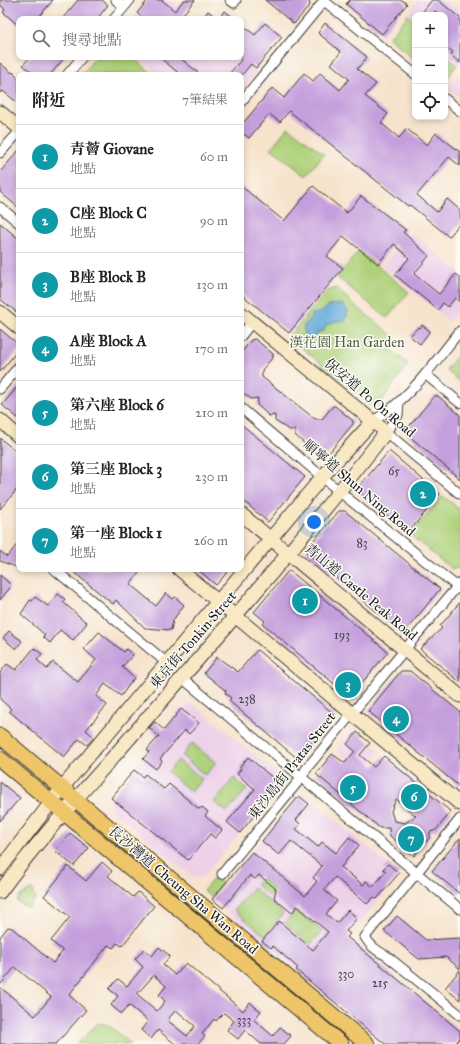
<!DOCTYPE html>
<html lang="zh-TW">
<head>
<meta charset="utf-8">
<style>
	:root { --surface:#fff; --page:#f6f6f6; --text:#222; --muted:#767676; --line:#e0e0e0; --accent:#db2777 }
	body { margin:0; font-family:"IM FELL Great Primer","Noto Serif TC",serif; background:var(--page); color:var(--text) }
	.controls { position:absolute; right:12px; top:12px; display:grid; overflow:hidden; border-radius:8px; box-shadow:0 2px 6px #0003 }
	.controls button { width:36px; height:36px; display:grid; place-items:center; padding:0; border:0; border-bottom:1px solid var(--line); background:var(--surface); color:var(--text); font:20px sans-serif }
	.you { position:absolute; left:314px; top:522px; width:14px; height:14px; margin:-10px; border:3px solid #fff; border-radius:50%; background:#1a73e8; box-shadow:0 0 0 6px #1a73e833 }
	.badge { display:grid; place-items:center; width:26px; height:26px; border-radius:50%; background:var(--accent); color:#fff; font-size:13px; font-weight:700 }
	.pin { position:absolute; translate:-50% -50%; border:2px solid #fff; box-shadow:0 1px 4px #0006 }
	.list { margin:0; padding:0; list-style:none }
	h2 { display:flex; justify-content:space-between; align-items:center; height:52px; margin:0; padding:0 16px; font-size:17px }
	h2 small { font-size:13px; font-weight:400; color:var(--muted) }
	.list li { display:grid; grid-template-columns:26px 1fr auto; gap:12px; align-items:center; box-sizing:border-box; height:64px; padding:0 16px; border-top:1px solid var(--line) }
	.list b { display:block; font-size:15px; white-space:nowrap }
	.list p { margin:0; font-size:13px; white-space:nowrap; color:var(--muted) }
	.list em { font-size:13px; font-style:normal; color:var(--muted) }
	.icon { flex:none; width:22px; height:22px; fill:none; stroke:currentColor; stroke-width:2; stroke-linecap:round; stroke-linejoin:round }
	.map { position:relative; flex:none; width:460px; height:1044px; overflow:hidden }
	.search { position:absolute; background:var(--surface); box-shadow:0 2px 6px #0003; left:16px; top:16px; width:228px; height:44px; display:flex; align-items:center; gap:10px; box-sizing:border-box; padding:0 14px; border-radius:8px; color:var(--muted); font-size:15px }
	.panel { position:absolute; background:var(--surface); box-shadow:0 2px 6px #0003; left:16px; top:72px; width:228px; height:500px; border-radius:8px }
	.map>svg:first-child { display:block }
	.built { fill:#edd1e9 }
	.green { fill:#aed17a; stroke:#65764b }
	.water { fill:#61a7d7; stroke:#3e627a }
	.building { fill:#c59fdc; fill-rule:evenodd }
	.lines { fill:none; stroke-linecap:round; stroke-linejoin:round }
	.street-casing { stroke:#3d3a36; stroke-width:11 }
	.secondary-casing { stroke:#3d3a36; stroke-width:15 }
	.primary-casing { stroke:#3d3a36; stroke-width:17 }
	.street { stroke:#fff; stroke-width:9 }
	.secondary { stroke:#f8e8c3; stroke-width:13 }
	.primary { stroke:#eec569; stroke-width:15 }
	.labels { text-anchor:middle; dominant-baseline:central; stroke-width:3; stroke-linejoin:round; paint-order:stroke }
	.number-label { font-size:12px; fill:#463d4c }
	.park-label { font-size:14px; fill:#4f5b3d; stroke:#fdfcf7 }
	.street-label { font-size:14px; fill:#1c1c1c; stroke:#fdfcf7 }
</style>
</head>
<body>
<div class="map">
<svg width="460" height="1044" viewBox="0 0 460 1044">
	<rect width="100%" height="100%" fill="#fdfcf7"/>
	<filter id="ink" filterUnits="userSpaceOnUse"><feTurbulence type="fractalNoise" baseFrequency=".025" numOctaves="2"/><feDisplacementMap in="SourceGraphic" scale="8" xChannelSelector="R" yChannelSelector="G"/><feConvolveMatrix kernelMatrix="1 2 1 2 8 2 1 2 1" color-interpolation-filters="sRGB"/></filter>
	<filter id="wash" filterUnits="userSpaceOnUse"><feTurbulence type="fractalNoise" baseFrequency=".012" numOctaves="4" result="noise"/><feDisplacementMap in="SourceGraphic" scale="16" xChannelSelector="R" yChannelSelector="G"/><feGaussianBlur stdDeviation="0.9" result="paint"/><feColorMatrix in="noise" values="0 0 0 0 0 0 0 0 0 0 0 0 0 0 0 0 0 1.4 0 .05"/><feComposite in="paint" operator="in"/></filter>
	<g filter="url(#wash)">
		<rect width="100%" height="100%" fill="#f6e3cc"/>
		<path class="built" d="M148,0H170L193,19H132Z
			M418,0H445L460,12V62L458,64L445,53V15H415V20L407,14Z
			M137,57H239L257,71L241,90V75H159Z
			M460,74V98L448,88Z
			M411,232L460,273V308L449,321L382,266Z
			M188,704H193L280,776V784L203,877L194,878L111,809L110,799L149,752L147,750L181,709L183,711Z
			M353,730L380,752L363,772L336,750Z
			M302,793L400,874L310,981L212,899Z"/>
		<path class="green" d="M408,15L415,21V60L389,38Z
			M445,55L457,65L445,80Z
			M96,57H132L154,75H81Z
			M288,127L324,154L306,176L271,148Z
			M359,251L409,292L387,318L337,277Z
			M337,288L353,304L393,336V344L390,349L408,364L379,405L372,406L289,337L327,291Z
			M460,353V382L446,370Z
			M443,496L460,510V565L458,568L452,569L410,535Z
			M192,743L216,763L205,775L182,756Z
			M178,760L202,779L191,792L168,772Z
			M234,778L247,789L227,812L214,802Z
			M215,877L222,883L211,897L203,891Z
			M261,878L275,890L269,896L256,884Z
			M253,888L283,913L265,936L234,910Z
			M32,889L34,891L32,894L36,898L28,908L17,902L20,896Z
			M296,910L322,931L310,945L285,923Z
			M98,1023L108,1025L131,1044H77Z"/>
		<path class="water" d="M342,304L348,310L346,321H337L326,325L324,331L318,332L315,338H311L312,342L310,344L303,338L305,331L303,330L304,325L308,322L312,314L321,312L330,305Z"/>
		<g id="blocks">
			<path class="building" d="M0,0H53L37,19H19V26L3,12L5,10L0,4Z
				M78,0H102L108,5L97,19H62Z
				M148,0H162L175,11L184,0H195L179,19H144L137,13Z
				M265,0H309L310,5L294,24Z
				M350,0H402L407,4L382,34L346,4Z
				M432,0H438L460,18V63L451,55L453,52L445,46V15H440L435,11L432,15H420Z
				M208,11L218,19H202Z
				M225,11L235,19H218Z
				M265,23L282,37L256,68L251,64L242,75H228L241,60V24L255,35Z
				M325,23L367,57L357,69L376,84L365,96L388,114L381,123L399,138L407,129L427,145L436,133L460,152V166L449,157L417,195L437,212L447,199L460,210V223L449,237L410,205L408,206L289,111L280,122L269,114L249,138L241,132V126L272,88L284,98L304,73L313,81L320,73L340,90L349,79L331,64L341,52L318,33Z
				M30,57H65L50,75H35L23,65Z
				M159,57H179L201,75H181Z
				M0,63L12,73L13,72L19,80V104L3,91L0,93Z
				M19,150V208L0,192V172Z
				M241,186L284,221L313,186L347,213L361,196L406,230L403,232L429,256L414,274L439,294L456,274L460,277V302L455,298L448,307L443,303L438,310L395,275L409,258L394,244L378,264L343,236L327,256L343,268L289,333L241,294Z
				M0,223L19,239V314L0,299Z
				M422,325L430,331L420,344L410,336L418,327L420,328Z
				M0,329L19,345V349L0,372Z
				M255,339L273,354V357L262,370V377L315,419H322L333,406H335L353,421V424L328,454L317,455L313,451L312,445H306L295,435V430H289L275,421V415L269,416L265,412L257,405L258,398L251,399L241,391V353L251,340Z
				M19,385V419L2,405Z
				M434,396H438L460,415V479L408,435L407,429Z
				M241,424L305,477L268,522L241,499Z
				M0,438L19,454V487L0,509Z
				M389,451L440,494L408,533L356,490Z
				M339,511H345L440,589L403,634L307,553L308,547Z
				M19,542V568L0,561V551L7,557Z
				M70,569H142L130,584L156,606L166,593L173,599L175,597L184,605L173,620L171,630L145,628L116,600L113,604Z
				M197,569H230L216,585Z
				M289,570L388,652L350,697L263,624L265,621L254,612Z
				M0,575L8,582L10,585L8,587L10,588L0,600Z
				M58,594L65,599L63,602L87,623L73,640L60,630L50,643L43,637L45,635L21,614L30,600L32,601L35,597L48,606Z
				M460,602V682L420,649L442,628L440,626Z
				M9,631L22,641L16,649L3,638Z
				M99,632L124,652L126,649L133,655L122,667L134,678L121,696L105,684L96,696L107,705L86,730L94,737L87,745L79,739L64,757L9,711L11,709L0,699V673L7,664L16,670L34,648L42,654L37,660L47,669L53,662L78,682L96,660L84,649Z
				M257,650L335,715L298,759L229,701L231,698L225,693L226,691L204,673L217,657L238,672Z
				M401,671H410L460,712V787L368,711Z
				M181,709L199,723L189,734L185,730L160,759L162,761L156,769L143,759L149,752L147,750L159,736L149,728L155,722L164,730Z
				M357,732L370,743L360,755L374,767L384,756L451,812L436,830L430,832V837L414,856L390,836L389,828H380L316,774L332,754L345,763L355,751L347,744ZM396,799L402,804L416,816L405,823L394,821L391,811Z
				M248,757L280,784L240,833L227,822L255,789L237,774L241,769L240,767Z
				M134,770L143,777L145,774L164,789L169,784L199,809L202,807L208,812L205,816L222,830L215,838L210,834L188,860L111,798Z
				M0,782L20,798L0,821Z
				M299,796L309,804L296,820L300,824L296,829L318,847L322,842L336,853L349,837L359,845L341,867L363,885L366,881L373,887L386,871L383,869L388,864L399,873L377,899L374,897L367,904L335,877L324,890L337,901L326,914L337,923L348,910L357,918L346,931L350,934L347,937L460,1031V1038L455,1044H385L296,970L298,968L273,946L271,948L262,941L279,921L313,950L328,932L297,906L292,913L274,898L276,889L259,875L255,879L250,875L223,908L212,899L252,852L305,896L317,881L313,878L322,866L291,841L279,855L262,841Z
				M70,833L89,848L74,866L55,851Z
				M460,838V894L432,871Z
				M102,862L112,871L108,876L133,897L138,892L154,906L122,946L117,943L113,948L108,945L69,995L86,1010L56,1044H0V987L35,1016L51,997L15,967L0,985V937L8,927L12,928L53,963L63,951L51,941L70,917L44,896L68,866L86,881Z
				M397,916L426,940L460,938V969L446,957L419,959L384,931Z
				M159,947L170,956L163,965L175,975L186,963L243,1011L250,1002L255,1007L261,1011L254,1020L273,1036L280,1027L291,1036L284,1044H261L245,1030L238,1039L227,1030L234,1021L224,1013L216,1021L214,1019L202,1034L205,1036L198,1044H175L158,1030L151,1039L141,1030L148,1021L129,1005L121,1014L111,1005L118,996L109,989L118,979L127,986L143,967L135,959L144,949L152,956ZM154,975L166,986L159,995L165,1001L157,1011L137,994ZM176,1010L195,1026L187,1036L167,1020Z
				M460,970V1000L445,988Z"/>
		</g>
	</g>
	<g filter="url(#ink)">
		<use href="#blocks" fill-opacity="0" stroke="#3d3a36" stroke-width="1"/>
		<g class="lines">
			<defs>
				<path id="street" d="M116,0L124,7
					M230,0L234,3L236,0
					M323,0L415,74
					M114,19L130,0
					M67,75L82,57
					M445,99L460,111
					M241,102L324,1
					M0,153L19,132
					M0,207L19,223
					M241,336L252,322
					M425,374L460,403
					M0,389L19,366
					M399,402L398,415L386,432L460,494
					M241,408L340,492L460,589
					M373,421C409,400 434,363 460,331
					M54,569L167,663
					M182,678L460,909
					M460,819L365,937C370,946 378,952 387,956L460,1015
					M222,874L302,777L306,769L460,583"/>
				<path id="secondary" d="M0,112L19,128
					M0,312L19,328
					M0,420L19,437
					M241,514L460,696
					M179,569L460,804
					M0,869L62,788L323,476L373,421
					M0,892C39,838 85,790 128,740C216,639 304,538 386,432L241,313"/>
				<path id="primary" d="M0,736L367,1044
					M0,759L341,1044"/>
			</defs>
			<use href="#street" class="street-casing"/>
			<use href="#secondary" class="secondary-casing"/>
			<use href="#primary" class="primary-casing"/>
			<use href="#street" class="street"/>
			<use href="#secondary" class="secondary"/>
			<use href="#primary" class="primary"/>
		</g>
	</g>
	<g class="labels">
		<g class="number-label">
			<text x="394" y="471">65</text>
			<text x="362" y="543">83</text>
			<text x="342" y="635">193</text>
			<text x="247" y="699">238</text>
			<text x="346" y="974">330</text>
			<text x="380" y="983">215</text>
			<text x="244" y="1020">333</text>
		</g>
		<g class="park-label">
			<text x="347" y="342">漢花園 Han Garden</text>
		</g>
		<g class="street-label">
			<text transform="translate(370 398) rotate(40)">保安道 Po On Road</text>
			<text transform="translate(359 488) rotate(40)">順寧道 Shun Ning Road</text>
			<text transform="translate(361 592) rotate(40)">青山道 Castle Peak Road</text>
			<text transform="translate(193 640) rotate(-49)">東京街 Tonkin Street</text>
			<text transform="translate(292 766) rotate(-52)">東沙島街 Pratas Street</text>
			<text transform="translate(183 890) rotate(40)">長沙灣道 Cheung Sha Wan Road</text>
		</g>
	</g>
</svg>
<div class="controls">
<button>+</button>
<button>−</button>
<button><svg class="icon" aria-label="locate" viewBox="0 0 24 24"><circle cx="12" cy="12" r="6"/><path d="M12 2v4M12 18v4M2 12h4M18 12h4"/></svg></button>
</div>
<div class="you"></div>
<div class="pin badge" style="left:305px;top:601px;background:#0f9aa8">1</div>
<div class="pin badge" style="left:423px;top:494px;background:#0f9aa8">2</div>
<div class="pin badge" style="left:348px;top:685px;background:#0f9aa8">3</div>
<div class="pin badge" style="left:396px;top:719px;background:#0f9aa8">4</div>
<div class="pin badge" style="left:353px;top:788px;background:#0f9aa8">5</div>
<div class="pin badge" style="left:414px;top:797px;background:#0f9aa8">6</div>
<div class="pin badge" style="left:411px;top:839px;background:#0f9aa8">7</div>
<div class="search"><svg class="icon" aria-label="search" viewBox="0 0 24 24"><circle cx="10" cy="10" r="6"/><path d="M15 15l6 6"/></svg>搜尋地點</div>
<section class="panel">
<h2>附近<small>7筆結果</small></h2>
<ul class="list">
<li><span class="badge" style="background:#0f9aa8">1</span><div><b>青薈 Giovane</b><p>地點</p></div><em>60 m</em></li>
<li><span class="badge" style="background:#0f9aa8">2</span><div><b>C座 Block C</b><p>地點</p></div><em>90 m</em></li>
<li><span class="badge" style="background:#0f9aa8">3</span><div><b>B座 Block B</b><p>地點</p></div><em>130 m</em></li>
<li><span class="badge" style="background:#0f9aa8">4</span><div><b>A座 Block A</b><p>地點</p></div><em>170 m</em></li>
<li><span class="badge" style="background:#0f9aa8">5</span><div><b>第六座 Block 6</b><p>地點</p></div><em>210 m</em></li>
<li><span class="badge" style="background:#0f9aa8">6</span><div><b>第三座 Block 3</b><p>地點</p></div><em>230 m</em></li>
<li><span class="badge" style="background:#0f9aa8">7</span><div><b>第一座 Block 1</b><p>地點</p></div><em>260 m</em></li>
</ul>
</section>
</div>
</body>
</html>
